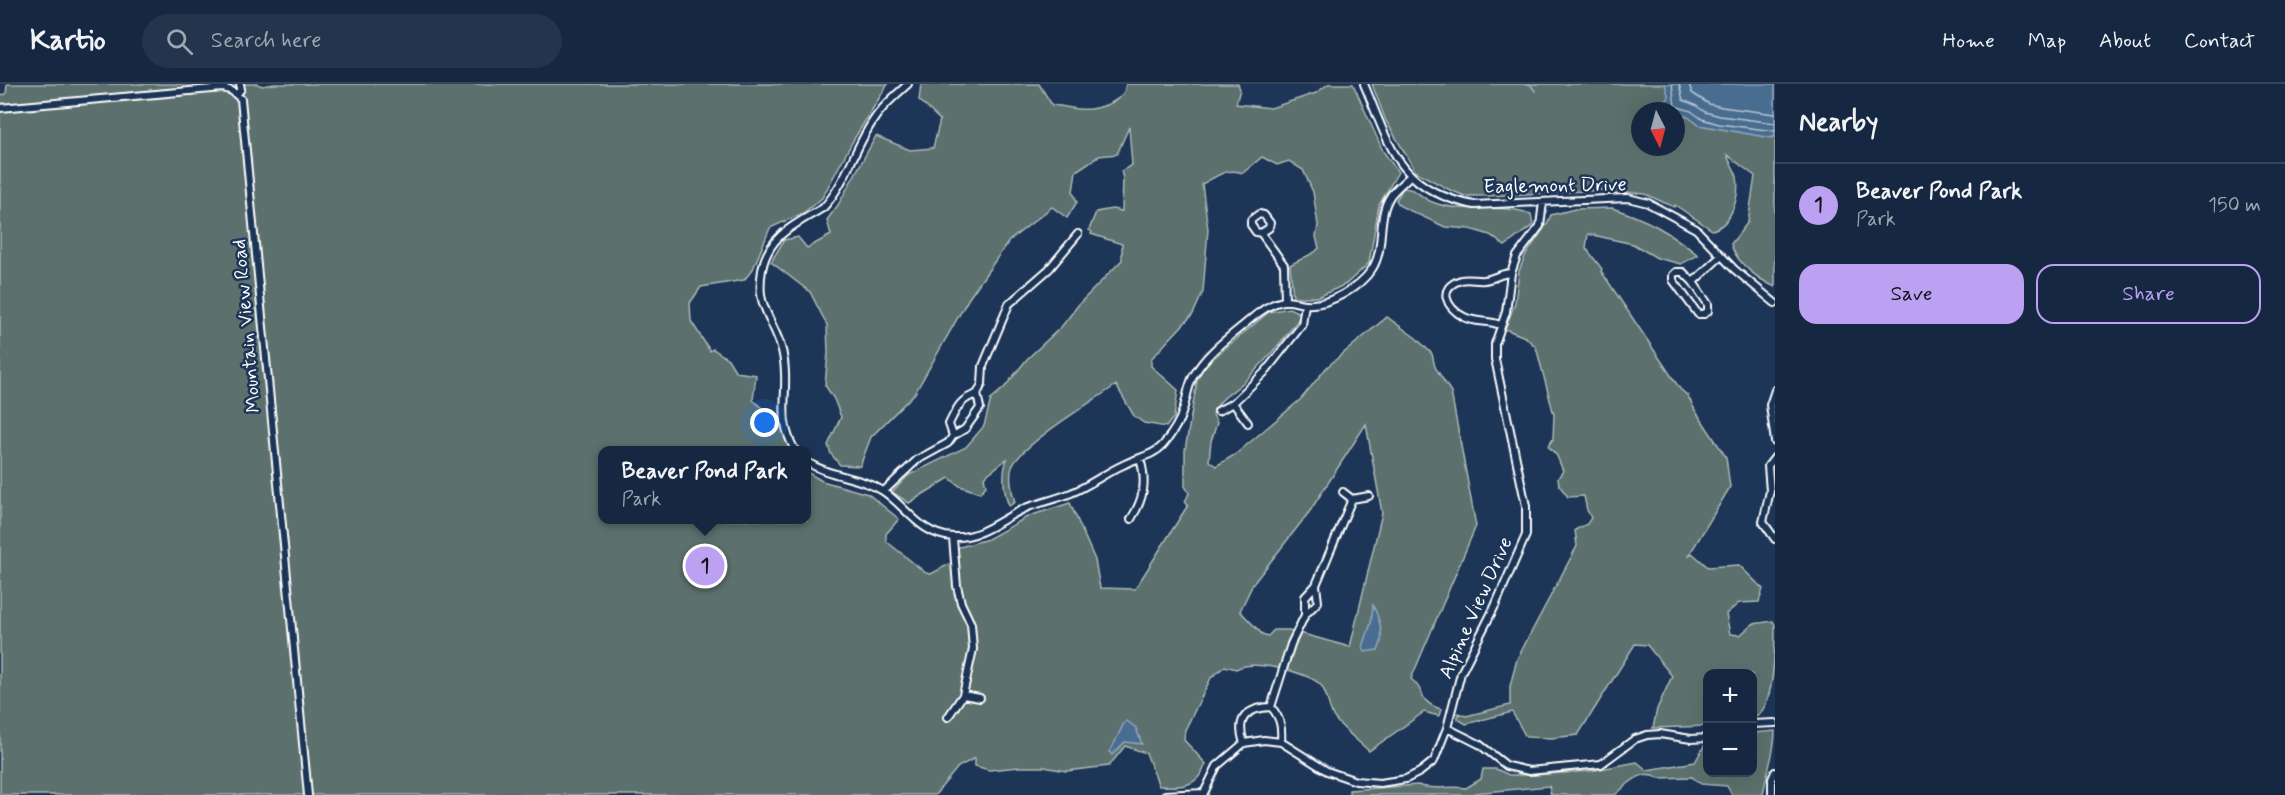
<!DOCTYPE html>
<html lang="en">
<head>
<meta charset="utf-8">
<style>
	:root { --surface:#162841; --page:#23344c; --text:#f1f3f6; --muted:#9ea6b1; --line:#35445a; --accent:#bca0f2 }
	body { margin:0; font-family:Mynerve,sans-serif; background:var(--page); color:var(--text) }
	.controls { position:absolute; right:18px; bottom:18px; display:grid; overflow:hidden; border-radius:12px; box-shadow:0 6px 24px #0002 }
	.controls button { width:54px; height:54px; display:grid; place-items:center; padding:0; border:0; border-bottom:2px solid var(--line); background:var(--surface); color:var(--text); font:30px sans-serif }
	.compass { position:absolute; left:1631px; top:18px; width:54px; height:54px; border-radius:50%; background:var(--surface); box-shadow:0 6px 24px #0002; rotate:174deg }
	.you { position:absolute; left:765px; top:339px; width:21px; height:21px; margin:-15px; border:4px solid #fff; border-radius:50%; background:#1a73e8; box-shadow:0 0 0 9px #1a73e833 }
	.badge { display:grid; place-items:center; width:39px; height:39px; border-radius:50%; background:var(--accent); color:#111; font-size:20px; font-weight:700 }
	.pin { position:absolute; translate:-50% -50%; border:3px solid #fff; box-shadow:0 2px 6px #0006 }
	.popup { position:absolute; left:598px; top:362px; width:213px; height:78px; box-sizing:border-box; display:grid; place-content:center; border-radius:12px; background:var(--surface); filter:drop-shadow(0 2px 4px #0005); font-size:20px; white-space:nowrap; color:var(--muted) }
	.popup b { font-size:22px; color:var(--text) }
	.popup::after { content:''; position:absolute; left:50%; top:100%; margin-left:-12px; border:12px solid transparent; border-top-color:var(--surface) }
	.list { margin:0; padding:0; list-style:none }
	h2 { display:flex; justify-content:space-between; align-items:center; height:78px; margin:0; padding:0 24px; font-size:26px }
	h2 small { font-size:20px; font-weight:400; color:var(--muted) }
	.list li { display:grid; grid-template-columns:39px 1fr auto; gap:18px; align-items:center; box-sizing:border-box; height:84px; padding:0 24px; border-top:2px solid var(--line) }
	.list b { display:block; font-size:22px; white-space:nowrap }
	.list p { margin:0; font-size:20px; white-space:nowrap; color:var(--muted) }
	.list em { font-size:20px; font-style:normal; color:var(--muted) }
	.actions { display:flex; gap:12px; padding:18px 24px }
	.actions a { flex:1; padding:14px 0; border:2px solid var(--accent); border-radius:18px; text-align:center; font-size:21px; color:var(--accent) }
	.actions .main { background:var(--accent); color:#111 }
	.icon { flex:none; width:33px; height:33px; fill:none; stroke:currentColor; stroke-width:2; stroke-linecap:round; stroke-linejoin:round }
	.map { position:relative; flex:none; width:1775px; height:711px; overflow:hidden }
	header { display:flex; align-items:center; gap:36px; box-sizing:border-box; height:84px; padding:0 30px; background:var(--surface); border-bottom:2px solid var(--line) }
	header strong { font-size:28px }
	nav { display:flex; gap:33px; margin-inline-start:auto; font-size:21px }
	.search { width:420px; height:54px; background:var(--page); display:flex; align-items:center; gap:15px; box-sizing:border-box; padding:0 21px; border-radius:33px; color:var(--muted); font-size:22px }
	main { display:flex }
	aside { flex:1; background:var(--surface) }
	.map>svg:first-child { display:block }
	.green { fill:#5b716d; stroke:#adb8b6; stroke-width:1.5; fill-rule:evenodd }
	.water { fill:#4a6d91; stroke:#92a7bd; stroke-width:1.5 }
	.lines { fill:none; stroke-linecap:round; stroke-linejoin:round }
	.shore { stroke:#b7c5d3; stroke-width:1.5 }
	.stream { stroke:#92a7bd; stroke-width:2 }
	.street-casing { stroke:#fff; stroke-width:10 }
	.street { stroke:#1d3557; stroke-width:6 }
	.labels { text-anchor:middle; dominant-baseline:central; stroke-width:5; stroke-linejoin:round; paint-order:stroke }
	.street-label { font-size:20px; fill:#fff; stroke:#1d3557 }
</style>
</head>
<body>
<header>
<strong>Kartio</strong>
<div class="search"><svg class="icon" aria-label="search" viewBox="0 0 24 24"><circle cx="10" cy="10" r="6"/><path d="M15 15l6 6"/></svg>Search here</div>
<nav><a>Home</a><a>Map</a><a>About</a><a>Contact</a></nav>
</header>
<main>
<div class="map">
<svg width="1775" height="711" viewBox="0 0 1775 711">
	<rect width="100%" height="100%" fill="#1d3557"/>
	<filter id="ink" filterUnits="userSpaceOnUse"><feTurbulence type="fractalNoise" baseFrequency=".0167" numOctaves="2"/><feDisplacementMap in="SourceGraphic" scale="12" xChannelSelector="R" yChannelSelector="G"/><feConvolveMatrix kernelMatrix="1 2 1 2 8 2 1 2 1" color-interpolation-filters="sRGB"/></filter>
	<g filter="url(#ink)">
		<path class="green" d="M7,0H258L262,2L274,0H888L854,55L822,114L803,129L770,144L753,185L744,196L701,203L690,219L691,237L710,267L713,265L728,275L736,288L756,291L753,316L780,340L790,366H603V436H807V388L822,397L868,410L899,435L886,450V457L926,489L931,490L955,477L956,464L988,455L1029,432L1070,419L1095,476L1100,504L1135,505L1188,421L1185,418L1189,409L1185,402V366L1197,297L1204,282L1269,228L1289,224L1302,230C1286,254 1266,276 1246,296C1234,308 1219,313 1213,330L1217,339L1211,357L1209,377L1216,382L1236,370L1301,315L1327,283L1387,233L1416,254L1432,270L1435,283L1451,308L1476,442L1411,595C1426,606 1417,618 1441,625L1439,632L1424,628L1369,667C1358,657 1344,646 1335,635C1328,626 1328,608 1320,600C1307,588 1253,575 1236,585L1225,582L1211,594L1185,646L1184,656L1206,680C1197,704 1182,703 1159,702L1146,669L1125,662L1109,682L1066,687L1044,683H1019L989,686L975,682V674L958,683L935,711H0V11L6,10ZM1366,340L1382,429L1350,563L1289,546H1274L1268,552L1262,550L1240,527L1253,500L1310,427Z
			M921,0H1039L1052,21C1064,22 1079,27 1090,25C1104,23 1126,16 1126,0H1238L1240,5L1236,20L1271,24L1316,9L1328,0H1353L1383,67L1398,88L1379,121L1369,179L1346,200L1318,213H1293L1290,181L1315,168L1319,164L1316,153L1318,141L1313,108L1303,86L1289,77L1277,81L1262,73L1243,89C1227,83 1216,93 1202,100L1208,145L1203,208L1193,230L1151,275V282L1178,306L1174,333L1166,343L1144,339L1134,332L1116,301C1092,318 1025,358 1013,381C1008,391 1012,409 1015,418L1009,422C1003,407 1002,389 1007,375L984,393L986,402L980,409L960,402L949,394L909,419L892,408L909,391L966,363L984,342L991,315L1004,304L1027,275L1062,242L1079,220L1122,176V160L1091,150L1092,148L1089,146L1096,128L1112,125L1122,127L1123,94L1121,87L1132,81L1129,43L1117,70L1099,72L1076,87L1073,108L1077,118L1067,134L1052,123L1009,157L969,214L915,309L871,353L860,382L840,381L831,370L828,361L841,333L834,315L825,301L828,269L827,241L810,208L771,178L784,156L798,153L807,164L831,151L827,136L838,121L876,52L910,66L933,64L940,36L919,16Z
			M1372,0H1665L1669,14L1663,19L1673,27H1640V63H1676V28L1688,32L1699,41L1775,0V203C1758,195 1736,179 1731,160L1748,138L1755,92L1727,71C1729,78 1735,85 1737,93C1740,111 1732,141 1712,146L1675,121L1674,123L1645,110L1606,106L1487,112H1465L1450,106L1416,88L1386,37Z
			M1403,104C1419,105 1419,113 1432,118C1465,131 1500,118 1531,130L1533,141L1505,162L1490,151L1470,145L1445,143L1400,122L1396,116Z
			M1612,124C1649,136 1668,147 1698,171L1681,180L1657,174L1633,160L1588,150L1586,164L1602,185L1601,187L1680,305L1688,312L1695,326L1726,373L1730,403L1688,473L1692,469L1708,483L1739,481L1763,505L1759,518L1739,519L1726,530L1730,550L1740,551L1753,540L1773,537L1775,541C1775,564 1775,629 1753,633L1752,590H1708L1707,642L1653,644L1657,625L1672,592L1647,561L1635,560L1578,651L1552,654L1526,653L1512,628L1466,640L1458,635V629L1466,632L1510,621V602L1517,575L1577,462L1575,446L1587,440L1591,434L1587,426L1584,412L1568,413L1559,401L1558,394L1563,387L1557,372L1548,362L1553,355L1554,331L1536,263L1525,253L1505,245L1515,219L1519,187L1525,172L1547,140L1551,131L1575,125Z
			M1775,647C1775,669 1766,689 1763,711H1732L1727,702L1701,700L1692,693L1659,694C1642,683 1627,701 1615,711H1551L1549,702L1475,709L1472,711H1349V706L1418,701C1433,707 1450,701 1466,704L1481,695L1483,685H1496L1509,691H1534L1590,687L1637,678L1647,686L1695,678L1704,662L1707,660L1708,688H1752L1753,649Z"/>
		<path class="water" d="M1665,0H1775V52L1771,54L1699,41L1688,33L1673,27L1662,19L1669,14Z
			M1373,521C1379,534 1386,553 1378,566L1365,568L1363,563L1371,539Z
			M1127,637L1136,644L1142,660L1125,658L1112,671L1111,670L1110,668L1124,639Z"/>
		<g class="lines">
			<path class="shore" d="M1672,0L1675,22L1691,27L1702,35L1719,40L1775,47
				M1679,0L1683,16L1695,21L1705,28L1720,32L1775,39
				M1689,0L1692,9L1709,20L1722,23L1775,30"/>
			<path class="stream" d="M1530,0L1535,7"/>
			<defs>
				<path id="street" d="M1364,0C1391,64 1398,106 1474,121L1628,114L1648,119L1696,145L1734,185L1775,219
					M237,10L241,5L240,0
					M0,24L223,4L232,7L241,15L308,711
					M1261,149L1269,144L1270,139L1264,131L1259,130L1251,136V141L1256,148L1261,149L1284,181L1285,217
					M1693,198L1708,220V227L1704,230H1698L1673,196V191L1676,188H1683L1693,198L1721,172
					M1500,241C1489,236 1475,239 1464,233C1447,224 1436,204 1461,196C1468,194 1477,197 1484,196C1494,195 1501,189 1511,189
					M1775,306L1770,321L1775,358
					M1233,319L1248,339
					M1218,327L1233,319L1265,288L1302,241L1305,220
					M953,352L949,340C957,324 960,315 977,310
					M795,366C776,334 789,312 784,277C782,257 771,241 764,222C759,210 760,198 762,186C768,152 795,140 823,124C847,98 855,62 875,34C883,21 897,10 908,0
					M1775,373L1768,382L1770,407L1763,438L1775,455
					M807,378C830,393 859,392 883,407C907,423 920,451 953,453C982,455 1003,433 1028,423C1042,418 1057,415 1071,409C1089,402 1105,389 1123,381C1136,374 1153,372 1163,361C1171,351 1180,338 1183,326C1187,315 1188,300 1194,291C1208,267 1231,252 1252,234C1261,227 1271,219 1284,217C1291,216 1299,220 1306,220C1329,222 1359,204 1372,185C1386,164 1376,132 1391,111C1396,104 1404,98 1410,92
					M884,407L917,376L948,359L953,352L965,345L980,324L977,310L982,300L983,282L1009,220L1049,185L1078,150
					M1343,408L1352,415
					M1131,435C1144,415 1147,397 1140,375
					M1305,531V513L1316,501L1352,415L1369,412
					M963,611L980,614
					M1271,623L1291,560L1305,531L1318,518L1316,501
					M948,633L963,611L973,565L971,540L961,519L957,502L953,454
					M1752,640L1775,639
					M1447,644L1479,660L1507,682L1529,687L1601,680L1635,655L1647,651L1660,650L1691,655L1708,654
					M1244,659C1235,633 1248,624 1271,623C1281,634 1282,644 1281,658
					M1165,711L1203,709
					M1203,711L1217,682L1244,659L1264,656L1281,658L1327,687L1356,697L1380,699L1406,695L1420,688L1434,677L1447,644L1461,589L1495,522L1526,451V422L1495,275V260L1506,228L1511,189L1517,172L1540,142L1543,118
					M1772,711V695L1775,688"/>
			</defs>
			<use href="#street" class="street-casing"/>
			<use href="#street" class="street"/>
		</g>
	</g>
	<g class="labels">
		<g class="street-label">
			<text transform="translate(1555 102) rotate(-1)">Eaglemont Drive</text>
			<text transform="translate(247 242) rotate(-95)">Mountain View Road</text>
			<text transform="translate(1476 524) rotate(-66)">Alpine View Drive</text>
		</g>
	</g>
</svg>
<div class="controls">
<button>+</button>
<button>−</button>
</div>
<svg class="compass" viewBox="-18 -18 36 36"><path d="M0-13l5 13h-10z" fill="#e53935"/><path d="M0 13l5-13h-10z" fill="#9ea6b1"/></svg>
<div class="you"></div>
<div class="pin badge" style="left:705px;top:482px">1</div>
<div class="popup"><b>Beaver Pond Park</b>Park</div>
</div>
<aside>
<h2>Nearby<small></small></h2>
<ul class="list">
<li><span class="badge">1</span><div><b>Beaver Pond Park</b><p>Park</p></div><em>150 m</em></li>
</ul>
<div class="actions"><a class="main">Save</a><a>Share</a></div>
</aside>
</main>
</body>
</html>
